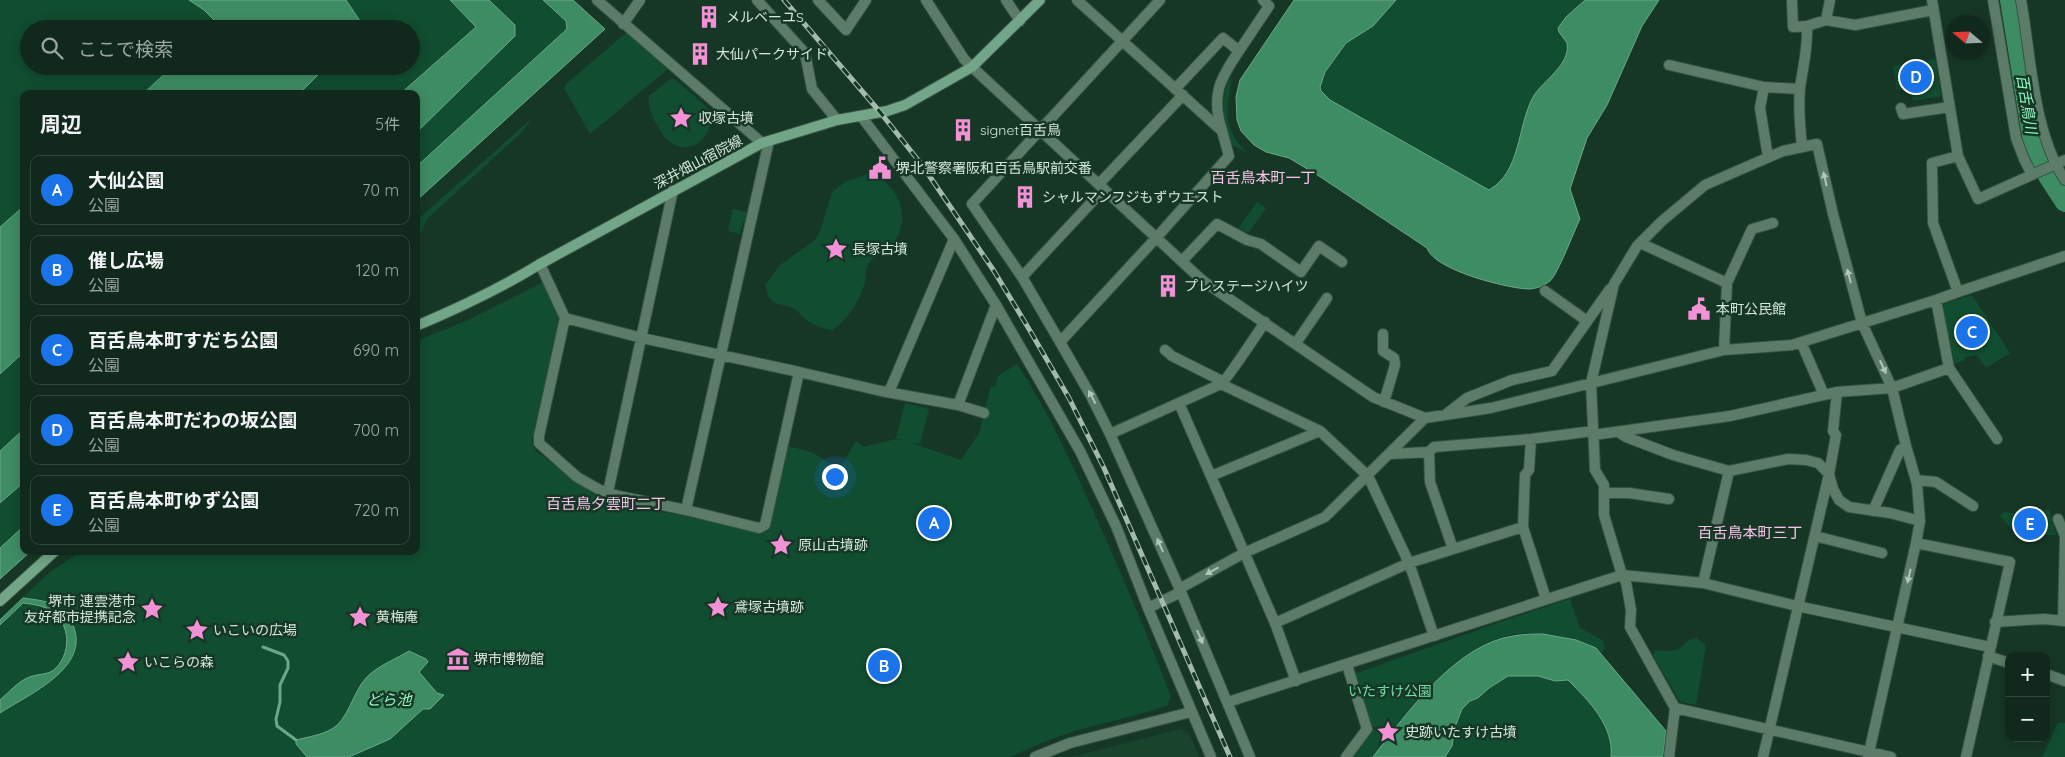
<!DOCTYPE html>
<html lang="ja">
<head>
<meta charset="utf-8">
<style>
	:root { --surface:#11291c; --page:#1a3125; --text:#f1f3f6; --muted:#9ca6a3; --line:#30453b; --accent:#1a73e8 }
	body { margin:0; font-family:Quicksand,"Noto Sans JP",sans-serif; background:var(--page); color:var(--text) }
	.controls { position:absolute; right:15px; bottom:15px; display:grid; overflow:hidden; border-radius:10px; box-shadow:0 2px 12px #0003 }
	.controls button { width:45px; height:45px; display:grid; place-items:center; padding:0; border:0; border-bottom:1px solid var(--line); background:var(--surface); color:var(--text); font:25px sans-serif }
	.compass { position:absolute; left:1945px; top:15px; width:45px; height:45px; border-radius:50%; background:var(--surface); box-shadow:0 2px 12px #0003; rotate:289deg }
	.you { position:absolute; left:834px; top:476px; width:18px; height:18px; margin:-12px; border:4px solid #fff; border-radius:50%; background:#1a73e8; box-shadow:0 0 0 8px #1a73e833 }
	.badge { display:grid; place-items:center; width:32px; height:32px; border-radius:50%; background:var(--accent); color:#fff; font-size:16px; font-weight:700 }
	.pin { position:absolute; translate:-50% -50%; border:2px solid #fff; box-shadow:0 1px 5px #0006 }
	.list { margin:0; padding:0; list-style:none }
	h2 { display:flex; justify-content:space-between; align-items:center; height:65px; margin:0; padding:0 20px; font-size:21px }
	h2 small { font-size:16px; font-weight:400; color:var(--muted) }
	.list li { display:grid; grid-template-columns:32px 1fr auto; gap:15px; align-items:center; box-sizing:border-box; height:70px; margin:0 10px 10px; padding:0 10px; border:1px solid var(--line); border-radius:10px }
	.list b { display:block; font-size:19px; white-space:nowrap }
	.list p { margin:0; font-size:16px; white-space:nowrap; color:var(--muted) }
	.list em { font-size:16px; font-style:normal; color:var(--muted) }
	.icon { flex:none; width:28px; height:28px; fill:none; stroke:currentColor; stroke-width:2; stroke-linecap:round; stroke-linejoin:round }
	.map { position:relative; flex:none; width:2065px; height:757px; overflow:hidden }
	.search { position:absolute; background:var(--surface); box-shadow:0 2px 12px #0003; left:20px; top:20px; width:400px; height:55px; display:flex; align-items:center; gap:12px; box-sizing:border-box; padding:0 18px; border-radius:28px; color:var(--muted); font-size:19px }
	.panel { position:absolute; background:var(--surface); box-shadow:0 2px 12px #0003; left:20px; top:90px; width:400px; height:465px; border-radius:10px }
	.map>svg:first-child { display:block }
	.built { fill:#1a432e }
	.green { fill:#114d31 }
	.water { fill:#3e8c64; stroke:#6ba788 }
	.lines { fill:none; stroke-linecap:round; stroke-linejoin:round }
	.stream { stroke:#6ba788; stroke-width:3 }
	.river { stroke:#3e8c64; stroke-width:20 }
	.minor-casing { stroke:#355343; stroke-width:12 }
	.tertiary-casing { stroke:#355343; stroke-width:12 }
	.secondary-casing { stroke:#355343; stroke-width:12 }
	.minor { stroke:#5c7b68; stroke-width:10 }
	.tertiary { stroke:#5c7b68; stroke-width:10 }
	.secondary { stroke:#73a588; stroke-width:10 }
	.rail-casing { stroke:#a4baad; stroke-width:5 }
	.rail { stroke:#173726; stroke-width:3; stroke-dasharray:9; stroke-linecap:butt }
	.oneway { fill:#b0c7b8 }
	.labels { text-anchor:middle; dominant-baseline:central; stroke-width:5; stroke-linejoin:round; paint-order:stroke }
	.poi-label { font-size:14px; fill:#d4e7db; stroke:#173726; text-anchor:start }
	.street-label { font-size:14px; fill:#d4e7db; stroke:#173726 }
	.park-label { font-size:14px; fill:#71dea5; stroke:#173726 }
	.water-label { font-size:15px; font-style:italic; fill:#8ffcc1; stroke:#173726 }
	.neighbourhood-label { font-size:15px; fill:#fac2e8; stroke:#173726 }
</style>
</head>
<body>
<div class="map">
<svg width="2065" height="757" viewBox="0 0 2065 757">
	<rect width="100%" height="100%" fill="#173726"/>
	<path class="built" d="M1180,729L1189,733L1199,757H1071Z"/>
	<path class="green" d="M0,0H189L204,10L218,25L214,29H29V66H173L143,94H24V206L0,227Z
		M346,0H449L476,27L400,94H299L327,66H411V29H357L360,21Z
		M489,0H543L566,21L568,29L416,167V133L515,36L506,16Z
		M1396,0H1585L1566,17L1558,28L1559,32L1567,43C1571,65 1542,81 1533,97C1517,127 1521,171 1489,190L1330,100L1321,91L1320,87L1325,72L1346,43L1373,26Z
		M626,33L668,69L590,134L564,88L567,83Z
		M1935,59L1941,96L1913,101L1911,88L1897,90L1893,66Z
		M1232,75C1228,109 1220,124 1246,152L1228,143C1224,120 1219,96 1232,75Z
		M670,79H675L710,110C716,130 697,155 675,145C666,141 662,133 657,125C652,116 648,106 649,96Z
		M531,119L522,132L427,219L421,233L416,234V221Z
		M868,174C903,183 914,226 887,251C880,257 870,256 867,267C865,272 867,277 865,282C860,300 848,319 833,330C823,329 812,325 804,318C801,316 799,312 796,310C780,300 771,311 765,285L780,265L815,240L820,231L832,192L845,182Z
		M1257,202L1266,208L1248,233L1238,229Z
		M733,209L749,213L747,219L743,222L740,234L728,231Z
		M543,282L559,318L532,441L536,451L593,494L650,511L685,515L767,532L788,446L812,452L839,469L856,441L863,447L896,439L910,442L896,438L905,403L929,409L920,444L912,443L961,460L979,433L990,389L991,386L995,387L998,376L1017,364C1048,411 1072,464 1095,515C1122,575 1148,635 1171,697L1167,706C1140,714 1113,721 1085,728C1059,735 1035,746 1010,757H0V618L49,573L81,551H416V341L466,321Z
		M1972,295L2010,353L1986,368L1977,355L1964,357L1965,360L1955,364L1942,310L1944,304Z
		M24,352V429L0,451V374Z
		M24,482V526L0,548V503Z
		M2049,509L2056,535L2016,534L2000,516L2004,512L2025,515Z
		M1570,599L1580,628L1602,640L1605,646L1602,653C1591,642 1574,640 1560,637C1544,634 1526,631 1511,635C1449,651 1409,710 1373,757H1354L1373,730L1355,677L1357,673L1500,622Z
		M1696,638L1706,645L1696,705L1680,702L1653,655L1656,650C1663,651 1671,652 1678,649C1687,645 1684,640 1696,638Z
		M1508,676H1538L1555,681L1568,680C1589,701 1614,726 1611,757H1445L1452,746L1455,727L1462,709L1470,701L1478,698L1489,688Z
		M2058,723H2065V757H2042Z"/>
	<path class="water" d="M189,0H346L360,21L357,29H214L218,24L204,10Z
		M450,0H489L515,25V36L416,133V94H400L476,27Z
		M543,0H573L605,29L416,201V167L567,29L566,21Z
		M1294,0H1396L1373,26L1346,43L1325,72L1320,87L1321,91L1330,100L1489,190C1521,172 1517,127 1533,97C1542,81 1571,65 1567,43L1559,32L1558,28L1566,17L1585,0H1659L1642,26L1607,105L1587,138L1570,189L1580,219C1574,231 1558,274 1550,281C1543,286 1536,289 1528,289C1506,288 1434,270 1427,248L1319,176L1289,158L1266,152L1254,145L1241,131L1237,120L1236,97L1240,80Z
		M173,66H327L299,94H143Z
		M24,206V352L0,374V227Z
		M24,429V482L0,503V451Z
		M24,526V551H31L0,579V548Z
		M23,598C45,601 64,602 73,625C91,668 29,694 0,713V700C8,693 18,682 27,678C38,673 48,676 56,668C73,650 70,619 46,608C39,605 31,604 23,603L0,625V620Z
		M1543,634L1576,640L1596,648L1666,731L1663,757H1611C1614,726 1589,701 1568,680L1555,681L1538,676H1508L1489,688L1478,698L1470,701L1462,709L1455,727L1452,746L1445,757H1373C1407,713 1455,645 1513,636C1523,634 1533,634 1543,634Z
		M409,651L426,659L428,662L419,672L437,693L444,695L430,709H423L390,739L349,757H307L296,744V740C308,737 321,735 332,729C348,720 353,692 366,678C377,666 396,659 409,651Z"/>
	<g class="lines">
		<path class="stream" d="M263,647L284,655L288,661V668L280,685V702L276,719L277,726L296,740"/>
		<path class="river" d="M2010,0L2033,142L2048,176L2065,202"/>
		<defs>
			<path id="minor" d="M597,0L762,143
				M757,0L805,53L812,89L837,120
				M818,0L846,30L866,0
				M1006,0L1020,21
				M1077,0L1222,131L1229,156L1157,237L1060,342L1022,277L972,204L1160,0
				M1792,0L1793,27L1807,26
				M1932,0L1958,156L1978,199L2065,160
				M1993,0L2016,138L2024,159L2032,175
				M2021,0C2031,55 2033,133 2065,180
				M1826,20L1855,25L1933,10
				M623,24L640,0
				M1669,65L1764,87L1800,89
				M972,67L1203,281L1373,397L1425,418L1491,408L1724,350L1792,345L1936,300L1958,292L1933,223L1932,163L1958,156
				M1764,87L1760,108L1768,157
				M1175,89L1223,38L1239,51L1269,6L1263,0
				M1901,108L1903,114L1950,107
				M1222,131C1211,96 1219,80 1239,51
				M1802,146C1800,127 1798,107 1800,88C1803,66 1808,49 1807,26L1826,20L1830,0
				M1099,184L1183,95
				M1640,243L1727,283
				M1182,261L1217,224L1247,240L1261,244L1301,272L1319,246L1342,262
				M540,264L565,318L539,436V443L577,477L600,490L619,496L686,510L759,528L765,525L799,372L881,391L958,405L984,413
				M1022,277L1104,189
				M1545,291L1587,321
				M1936,300L1949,368L1997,439
				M565,318L642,338L799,372
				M1383,334V351L1394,358L1395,365L1384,402
				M1801,342L1824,395
				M1296,343L1327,298
				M1165,350L1172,356L1224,382
				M1724,350L1727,283L1752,229L1773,223
				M1221,384C1225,382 1259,331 1265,322
				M889,392L954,239
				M1179,403L1275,623L1296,681
				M958,405L996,305
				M1445,415L1467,398L1512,380L1552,371L1610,289
				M1620,433L1626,437L1673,455L1729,471L1788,459L1806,460L1818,463L1829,474L1833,489L1839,500L1849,507L1890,513L1920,521
				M1110,434L1221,384L1320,431L1368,476L1409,563L1434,636
				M1593,435L1730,416L1837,392L1892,388L1949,368
				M1531,439L1529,470L1525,475L1523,527L1546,599
				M1429,452L1434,447L1531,439L1593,431
				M1390,454L1429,452L1430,482L1453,549
				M1211,476L1320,431
				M1916,480L1936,482L1973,506
				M608,492L673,190
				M1604,493H1629L1669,499
				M686,510L769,141
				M1873,511L1900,450L1906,446
				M2058,519L2065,536
				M1815,536L1882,553
				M1916,543L2010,562L1966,757
				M1703,583L1729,471
				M1179,589L1244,553L1325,517L1425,418
				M1148,608L1181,592
				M2063,621L2065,536
				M1995,622L2044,619L2065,621
				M1275,623L1409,563L1523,527
				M1988,656L2009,663
				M2046,674L2065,681
				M1675,708L1891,757
				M1346,757L1367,729L1347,665
				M1669,757L1675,708L1630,627L1631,610L1626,582L1622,575L1604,515V485L1595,470L1591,383L1614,284L1637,246L1662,221L1705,185L1783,151L1817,144L1833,214L1862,323L1892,388L1906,446L1917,484L1920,521L1916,543L1868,757
				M1763,757L1829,474L1836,435L1833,431L1837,392"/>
			<path id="tertiary" d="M926,0L964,59L972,67
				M861,116L954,239L996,305L1080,451L1116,526L1148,608L1211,757
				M1958,292L2065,256
				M1060,342L1091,396L1110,434L1181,592L1250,757
				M1228,702L1622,575L1703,583L1797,606L1990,647
				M1035,757L1070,743L1191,712"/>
			<path id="secondary" d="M416,326C459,308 501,288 540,264L762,143L837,120L887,111L905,105L972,67L1040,0
				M0,601L55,551"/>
		</defs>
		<use href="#minor" class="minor-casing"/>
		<use href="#tertiary" class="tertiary-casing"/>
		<use href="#secondary" class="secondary-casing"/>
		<use href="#minor" class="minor"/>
		<use href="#tertiary" class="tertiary"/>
		<use href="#secondary" class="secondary"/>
		<defs>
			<path id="rail" d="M784,0L880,112L922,165L994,271L1029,329L1069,398L1104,468L1230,757"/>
		</defs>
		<use href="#rail" class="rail-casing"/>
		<use href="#rail" class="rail"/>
	</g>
	<defs><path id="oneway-solid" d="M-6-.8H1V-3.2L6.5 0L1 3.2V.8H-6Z" transform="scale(1.25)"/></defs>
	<g class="oneway">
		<use href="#oneway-solid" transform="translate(1825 179) rotate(-103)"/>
		<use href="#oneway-solid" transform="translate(1849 276) rotate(-105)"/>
		<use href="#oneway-solid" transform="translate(1883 367) rotate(65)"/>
		<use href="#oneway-solid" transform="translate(1092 397) rotate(-118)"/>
		<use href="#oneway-solid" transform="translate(1160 545) rotate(-114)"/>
		<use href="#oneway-solid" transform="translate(1212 571) rotate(151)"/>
		<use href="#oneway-solid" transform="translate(1909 576) rotate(103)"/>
		<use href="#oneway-solid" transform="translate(1200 637) rotate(67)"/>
	</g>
	<defs>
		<symbol id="building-bare" viewBox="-9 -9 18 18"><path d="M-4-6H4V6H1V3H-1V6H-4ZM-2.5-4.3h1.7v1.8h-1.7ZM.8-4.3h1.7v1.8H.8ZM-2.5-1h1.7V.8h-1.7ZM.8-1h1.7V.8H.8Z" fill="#f391d6" stroke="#173726" stroke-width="2.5" paint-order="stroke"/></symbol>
		<symbol id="sight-bare" viewBox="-9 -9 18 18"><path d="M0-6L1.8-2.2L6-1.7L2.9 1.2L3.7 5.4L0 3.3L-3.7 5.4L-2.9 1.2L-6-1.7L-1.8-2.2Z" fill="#f391d6" stroke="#173726" stroke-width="2.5" paint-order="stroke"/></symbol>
		<symbol id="civic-bare" viewBox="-9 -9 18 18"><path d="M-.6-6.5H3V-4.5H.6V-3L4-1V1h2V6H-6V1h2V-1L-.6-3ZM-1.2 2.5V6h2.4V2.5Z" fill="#f391d6" stroke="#173726" stroke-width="2.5" paint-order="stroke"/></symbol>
		<symbol id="museum-bare" viewBox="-9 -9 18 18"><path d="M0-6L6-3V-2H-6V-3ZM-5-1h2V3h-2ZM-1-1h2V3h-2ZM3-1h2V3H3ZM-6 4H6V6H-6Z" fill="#f391d6" stroke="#173726" stroke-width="2.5" paint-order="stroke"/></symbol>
	</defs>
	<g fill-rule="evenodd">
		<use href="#building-bare" x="693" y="1" width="32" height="32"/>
		<use href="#building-bare" x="684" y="38" width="32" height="32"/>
		<use href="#sight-bare" x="665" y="102" width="32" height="32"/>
		<use href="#building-bare" x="947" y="114" width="32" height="32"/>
		<use href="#civic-bare" x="864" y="152" width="32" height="32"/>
		<use href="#building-bare" x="1009" y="181" width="32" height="32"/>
		<use href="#sight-bare" x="820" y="233" width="32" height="32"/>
		<use href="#building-bare" x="1152" y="270" width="32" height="32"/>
		<use href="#civic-bare" x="1683" y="293" width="32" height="32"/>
		<use href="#sight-bare" x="765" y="529" width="32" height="32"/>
		<use href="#sight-bare" x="702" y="591" width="32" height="32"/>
		<use href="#sight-bare" x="136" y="593" width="32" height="32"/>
		<use href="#sight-bare" x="344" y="601" width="32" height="32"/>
		<use href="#sight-bare" x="181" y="614" width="32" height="32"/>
		<use href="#museum-bare" x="442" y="643" width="32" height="32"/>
		<use href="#sight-bare" x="112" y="646" width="32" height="32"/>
		<use href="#sight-bare" x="1372" y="716" width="32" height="32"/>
	</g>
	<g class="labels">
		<g class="poi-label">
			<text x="726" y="17">メルベーユS</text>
			<text x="716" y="54">大仙パークサイド</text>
			<text x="698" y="118">収塚古墳</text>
			<text x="980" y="130">signet百舌鳥</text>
			<text x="896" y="168">堺北警察署阪和百舌鳥駅前交番</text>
			<text x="1042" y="197">シャルマンフジもずウエスト</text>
			<text x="852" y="249">長塚古墳</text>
			<text x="1184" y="286">プレステージハイツ</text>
			<text x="1716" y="309">本町公民館</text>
			<text x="798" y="545">原山古墳跡</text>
			<text x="136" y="601" text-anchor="end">堺市 連雲港市<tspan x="136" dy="16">友好都市提携記念</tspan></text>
			<text x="734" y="607">鳶塚古墳跡</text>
			<text x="376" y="617">黄梅庵</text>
			<text x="213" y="630">いこいの広場</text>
			<text x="474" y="659">堺市博物館</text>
			<text x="144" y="662">いこらの森</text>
			<text x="1405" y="732">史跡いたすけ古墳</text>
		</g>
		<g class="street-label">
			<text transform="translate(698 162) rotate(-28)">深井畑山宿院線</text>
		</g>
		<g class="park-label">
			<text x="1390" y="691">いたすけ公園</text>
		</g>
		<g class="water-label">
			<text transform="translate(2027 104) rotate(81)">百舌鳥川</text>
			<text x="389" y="699">どら池</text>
		</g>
		<g class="neighbourhood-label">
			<text x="1263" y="177">百舌鳥本町一丁</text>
			<text x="606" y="503">百舌鳥夕雲町二丁</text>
			<text x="1750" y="532">百舌鳥本町三丁</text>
		</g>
	</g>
</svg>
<div class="controls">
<button>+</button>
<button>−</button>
</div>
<svg class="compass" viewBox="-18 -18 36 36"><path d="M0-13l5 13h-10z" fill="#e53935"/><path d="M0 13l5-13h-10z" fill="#9ca6a3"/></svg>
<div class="you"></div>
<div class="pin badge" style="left:934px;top:523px">A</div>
<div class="pin badge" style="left:884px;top:666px">B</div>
<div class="pin badge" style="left:1972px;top:332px">C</div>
<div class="pin badge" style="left:1916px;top:77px">D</div>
<div class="pin badge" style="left:2030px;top:524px">E</div>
<div class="search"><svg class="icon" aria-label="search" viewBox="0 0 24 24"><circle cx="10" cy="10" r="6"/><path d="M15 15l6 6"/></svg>ここで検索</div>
<section class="panel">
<h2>周辺<small>5件</small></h2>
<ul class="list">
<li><span class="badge">A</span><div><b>大仙公園</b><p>公園</p></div><em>70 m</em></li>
<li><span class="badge">B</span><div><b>催し広場</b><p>公園</p></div><em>120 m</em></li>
<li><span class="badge">C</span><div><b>百舌鳥本町すだち公園</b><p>公園</p></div><em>690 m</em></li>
<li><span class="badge">D</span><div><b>百舌鳥本町だわの坂公園</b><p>公園</p></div><em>700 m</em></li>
<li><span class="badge">E</span><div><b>百舌鳥本町ゆず公園</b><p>公園</p></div><em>720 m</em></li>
</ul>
</section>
</div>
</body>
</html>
